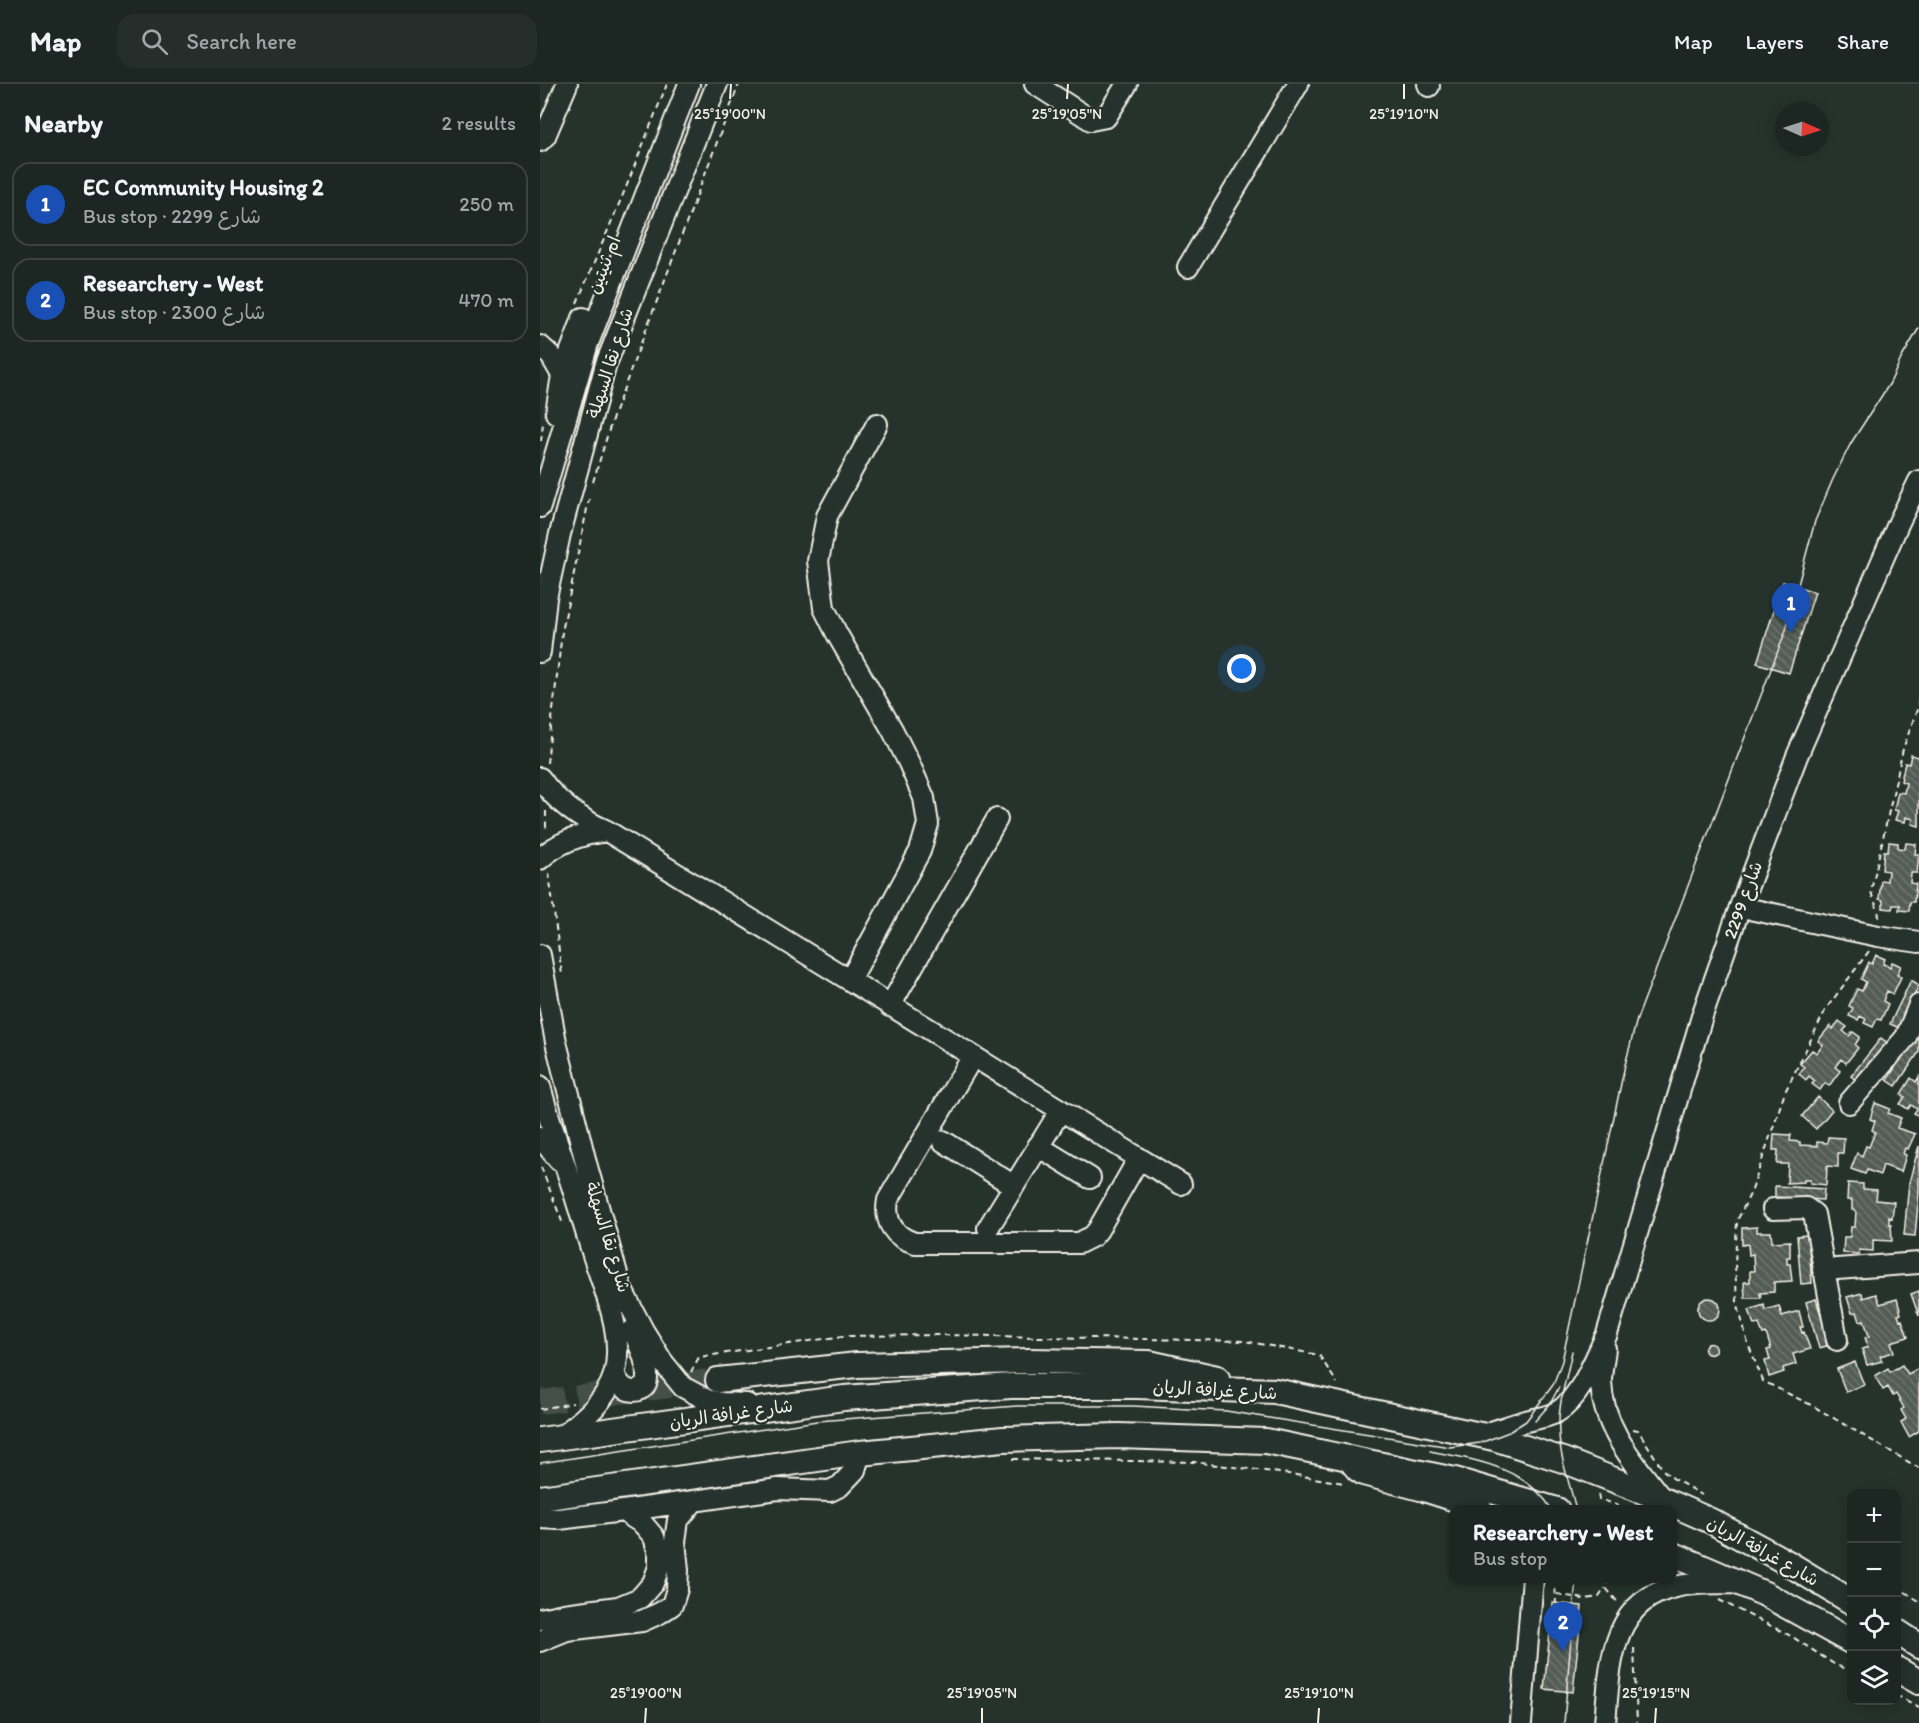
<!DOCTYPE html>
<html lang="en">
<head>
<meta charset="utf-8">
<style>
	:root { --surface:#1c2622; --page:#252e2a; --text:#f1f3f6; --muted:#a0a5a5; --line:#3a4340; --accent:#1a73e8 }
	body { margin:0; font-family:Itim,"Playpen Sans Arabic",sans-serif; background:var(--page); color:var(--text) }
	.controls { position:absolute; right:18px; bottom:18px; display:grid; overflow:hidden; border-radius:12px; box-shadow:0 3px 15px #0003 }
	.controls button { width:54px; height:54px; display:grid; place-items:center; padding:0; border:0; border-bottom:2px solid var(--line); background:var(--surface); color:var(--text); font:30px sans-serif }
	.compass { position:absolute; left:1235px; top:18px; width:54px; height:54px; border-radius:50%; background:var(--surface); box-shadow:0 3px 15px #0003; rotate:93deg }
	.you { position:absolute; left:702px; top:585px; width:21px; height:21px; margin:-15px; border:4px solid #fff; border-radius:50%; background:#1a73e8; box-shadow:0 0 0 9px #1a73e833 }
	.badge { display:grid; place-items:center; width:39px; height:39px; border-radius:50%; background:var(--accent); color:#fff; font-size:20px; font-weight:700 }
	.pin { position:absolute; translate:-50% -50px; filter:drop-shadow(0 2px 3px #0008) }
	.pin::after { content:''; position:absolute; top:32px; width:21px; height:18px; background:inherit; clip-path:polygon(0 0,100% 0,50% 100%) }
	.popup { position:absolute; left:909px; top:1421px; width:228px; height:78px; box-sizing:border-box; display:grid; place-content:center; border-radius:12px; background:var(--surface); filter:drop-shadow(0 2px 4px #0005); font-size:20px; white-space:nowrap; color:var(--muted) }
	.popup b { font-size:22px; color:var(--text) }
	.popup::after { content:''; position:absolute; left:50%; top:100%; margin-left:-12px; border:12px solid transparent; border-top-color:var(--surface) }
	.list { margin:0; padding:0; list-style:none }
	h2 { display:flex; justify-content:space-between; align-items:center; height:78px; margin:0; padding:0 24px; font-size:26px }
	h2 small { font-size:20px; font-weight:400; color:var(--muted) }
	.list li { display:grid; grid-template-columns:39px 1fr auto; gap:18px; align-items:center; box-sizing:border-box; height:84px; margin:0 12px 12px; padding:0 12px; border:2px solid var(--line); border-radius:18px }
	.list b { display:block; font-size:22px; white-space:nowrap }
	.list p { margin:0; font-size:20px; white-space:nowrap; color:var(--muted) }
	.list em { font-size:20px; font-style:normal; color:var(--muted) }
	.icon { flex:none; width:33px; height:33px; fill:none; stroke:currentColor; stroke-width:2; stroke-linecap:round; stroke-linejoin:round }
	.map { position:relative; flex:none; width:1379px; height:1639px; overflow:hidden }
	header { display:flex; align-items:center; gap:36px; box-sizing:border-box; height:84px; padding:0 30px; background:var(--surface); border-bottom:2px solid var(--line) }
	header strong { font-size:28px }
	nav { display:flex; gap:33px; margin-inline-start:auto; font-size:21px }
	.search { width:420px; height:54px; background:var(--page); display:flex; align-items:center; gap:15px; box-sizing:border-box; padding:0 21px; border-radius:18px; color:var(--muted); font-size:22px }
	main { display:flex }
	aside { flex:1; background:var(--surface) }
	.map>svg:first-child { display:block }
	.building { fill:url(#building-back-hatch); stroke:#f4f1e8; stroke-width:1.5 }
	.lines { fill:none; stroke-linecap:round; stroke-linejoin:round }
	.major-tunnel { stroke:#455049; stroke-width:24; stroke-dasharray:24 12; stroke-linecap:butt }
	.minor-casing { stroke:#f4f1e8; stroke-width:24 }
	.major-casing { stroke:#f4f1e8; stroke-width:28 }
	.path { stroke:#f4f1e8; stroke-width:2; stroke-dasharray:6 4.5; stroke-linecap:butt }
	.minor { stroke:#26332d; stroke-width:20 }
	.major { stroke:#26332d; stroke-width:24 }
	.tram { stroke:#f4f1e8; stroke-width:1.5 }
	.ticks { fill:none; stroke:#f4f1e8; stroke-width:2 }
	.labels { text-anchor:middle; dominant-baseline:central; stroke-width:4.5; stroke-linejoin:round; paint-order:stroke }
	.street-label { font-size:18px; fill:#f4f1e8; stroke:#26332d }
	.ticks-label { font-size:15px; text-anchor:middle; fill:#f4f1e8; stroke:#26332d; stroke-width:4.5; stroke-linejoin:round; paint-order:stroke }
</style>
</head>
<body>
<header>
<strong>Map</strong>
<div class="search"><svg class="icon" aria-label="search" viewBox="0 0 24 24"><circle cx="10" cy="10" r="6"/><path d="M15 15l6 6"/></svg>Search here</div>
<nav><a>Map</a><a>Layers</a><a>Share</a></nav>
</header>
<main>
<aside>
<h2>Nearby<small>2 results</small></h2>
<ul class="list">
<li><span class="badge" style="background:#1a4fb4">1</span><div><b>EC Community Housing 2</b><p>Bus stop · شارع 2299</p></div><em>250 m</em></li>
<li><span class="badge" style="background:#1a4fb4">2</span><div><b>Researchery - West</b><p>Bus stop · شارع 2300</p></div><em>470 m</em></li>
</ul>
</aside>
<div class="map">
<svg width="1379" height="1639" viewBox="0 0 1379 1639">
	<defs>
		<pattern id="building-back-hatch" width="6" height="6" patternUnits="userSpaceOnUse" patternTransform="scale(1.5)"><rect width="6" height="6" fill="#525c55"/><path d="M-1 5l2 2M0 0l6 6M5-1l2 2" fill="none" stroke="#6c746d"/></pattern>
	</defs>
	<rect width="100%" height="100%" fill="#26332d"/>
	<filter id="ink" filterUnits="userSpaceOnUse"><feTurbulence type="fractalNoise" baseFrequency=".0167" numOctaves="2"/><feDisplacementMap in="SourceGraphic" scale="12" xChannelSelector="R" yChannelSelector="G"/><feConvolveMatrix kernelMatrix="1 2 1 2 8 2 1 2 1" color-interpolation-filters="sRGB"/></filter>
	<g filter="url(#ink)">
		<path class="building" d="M1243,498L1275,508L1249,589L1217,579Z
			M1371,671L1379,673V742L1372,740L1373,735L1366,733L1365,738L1355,736L1358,727L1354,726L1358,708L1364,709L1366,699L1361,697L1365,679L1369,680Z
			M1349,758L1358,759V764L1365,765L1366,759L1376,760L1375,770H1379L1377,789H1371L1370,799L1376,800L1374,818H1370L1369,827L1359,826L1360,821H1353L1352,825L1343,824V816L1339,815L1341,796L1347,797L1348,787L1342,786L1344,767H1348Z
			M1336,871L1345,875L1343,880L1350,883L1352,878L1361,882L1357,891L1361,893L1353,910L1347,907L1343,917L1348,920L1341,936L1337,935L1333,943L1324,939L1326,935L1320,932L1318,936L1309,932L1313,924L1309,922L1317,905L1322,907L1326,898L1321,895L1329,878L1332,880Z
			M1371,896L1379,901L1359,944L1350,940Z
			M1299,937L1307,943L1303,947L1309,952L1313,948L1320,953L1315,961L1318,964L1306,979L1301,975L1295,983L1300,987L1289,1002L1285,999L1280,1006L1272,1000L1275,997L1269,992L1266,996L1259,990L1264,983L1260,980L1272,966L1277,969L1283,961L1278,957L1290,942L1293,945Z
			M1379,946V968L1356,1002L1347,996Z
			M1341,954L1349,960L1319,998L1311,992Z
			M1379,993V1032L1374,1029L1377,1025L1371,1021L1368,1025L1360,1020L1365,1013L1361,1010L1371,994L1376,998Z
			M1278,1013L1292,1026L1276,1045L1262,1032Z
			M1335,1019L1350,1025L1348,1029L1361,1034L1357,1044L1375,1050L1368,1065L1365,1064L1363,1070L1366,1071L1361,1088L1343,1081L1340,1091L1327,1086L1325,1090L1311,1085L1317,1069L1322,1072L1326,1062L1329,1063L1335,1048L1332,1046L1335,1037L1330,1035Z
			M1234,1050L1251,1051L1250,1057L1260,1058V1061L1277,1062V1058L1287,1059L1288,1053L1304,1054L1303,1069H1298V1083L1287,1082L1286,1101L1270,1099V1096H1264V1098L1247,1099L1248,1080H1237L1238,1066H1233Z
			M1379,1062V1108L1375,1152L1364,1151L1369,1099Z
			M1308,1099L1323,1100V1105L1337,1106L1336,1116L1354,1118L1352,1134L1349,1133V1140H1351L1352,1157L1333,1156V1167L1319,1166V1170L1303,1169L1304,1153H1310L1311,1143H1315L1316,1127L1312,1126V1116H1307Z
			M1235,1102L1284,1105L1283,1116L1235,1113Z
			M1217,1143V1148H1231L1232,1158L1250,1157V1173H1247V1180H1250L1252,1197L1234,1198V1208L1220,1209L1221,1214H1205L1204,1198H1210V1187H1214L1213,1170L1209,1171L1208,1160L1202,1161V1144Z
			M1268,1151L1272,1199L1261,1200L1257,1152Z
			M1379,1207V1232L1371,1210Z
			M1322,1209L1323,1214L1336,1210L1340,1220L1357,1215L1361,1230L1358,1231L1360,1237L1362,1236L1368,1253L1351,1258L1354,1268L1340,1272L1342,1277L1327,1281L1322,1265L1328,1263L1325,1253L1329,1252L1324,1236L1320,1237L1317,1228L1312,1229L1307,1213Z
			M1158 1225a11 11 0 1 1 22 0a11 11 0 1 1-22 0Z
			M1276,1215L1290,1261L1279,1264L1266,1218Z
			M1224,1221L1225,1226L1239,1222L1242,1232L1259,1227L1263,1243H1260L1262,1249L1264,1248L1270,1265L1253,1270L1256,1280L1243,1284L1244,1288L1229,1293L1225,1277L1230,1276L1227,1266L1231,1265L1226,1249L1223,1250L1219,1240L1214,1241L1209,1226Z
			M1164.5 1265a5.5 5.5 0 1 1 11 0a5.5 5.5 0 1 1-11 0Z
			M1315,1278L1324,1301L1306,1308L1297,1285Z
			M1362,1281L1368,1290L1379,1284V1347L1369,1353L1361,1338L1366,1335L1361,1326L1364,1324L1356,1310L1353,1312L1348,1303L1343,1306L1335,1292L1348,1284L1350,1288Z
			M1013,1519L1042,1522L1033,1608L1004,1605Z"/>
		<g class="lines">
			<path class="major-tunnel" d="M0,1318L178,1296"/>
			<defs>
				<path id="minor" d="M495,0L551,36L566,33L587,0
					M888,0L889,2
					M0,57L5,52L27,0
					M648,183L758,0
					M0,262L11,272L22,291
					M16,329L22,291L43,234
					M0,423L48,259L149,0
					M0,568L6,514L20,450L66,280L177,0
					M0,694C17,719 40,735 67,747L641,1100
					M0,775C19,757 42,750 67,747
					M1200,823L1338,852L1379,858
					M0,871L16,958L46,1079L81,1204L103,1246L122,1277L143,1303L167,1316L182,1319L207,1320
					M310,896L380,767L388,740L384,714L369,679L353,647L297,550L284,524L278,477L287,432L337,340
					M350,922L457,735
					M433,972L348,1116C344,1138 354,1153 375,1159H539L553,1152L558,1146L599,1074
					M0,1002C7,1030 17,1057 26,1084C36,1113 44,1142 53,1171C65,1208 85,1252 74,1291C66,1318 42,1336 21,1353
					M1309,1019L1366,953L1379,921
					M0,1053L19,1076
					M403,1057L474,1102
					M498,1062L550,1094
					M1233,1125L1266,1124L1274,1130L1297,1256
					M448,1144L521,1026
					M1283,1186L1379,1179
					M1065,1264C1064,1275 1061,1286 1061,1297C1062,1344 1095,1380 1122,1415
					M74,1290C77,1296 80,1302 86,1305C96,1310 107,1305 107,1294C108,1278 99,1261 93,1246
					M941,1351C956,1347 971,1341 986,1337C996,1334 1007,1334 1017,1328C1041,1314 1055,1274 1067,1250L1163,929L1200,823L1257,672L1359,438L1379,397
					M806,1374L817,1387L823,1391L884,1407L943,1426
					M83,1427L238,1405L290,1407L300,1402L315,1386L320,1369
					M0,1434L19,1435L83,1427L103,1440L114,1453L119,1470V1483L113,1499L100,1514L78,1523L24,1530L0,1535
					M0,1557L27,1546L102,1537L120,1529L132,1521L137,1505L138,1486L135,1457L138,1436L154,1417
					M981,1639L993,1494
					M1065,1639C1070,1585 1069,1517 1136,1503C1155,1498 1177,1500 1196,1499"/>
				<path id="major" d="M178,1296L317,1281L489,1277L609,1279L677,1294
					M0,1356L304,1314L471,1302H597L735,1307L954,1354L1023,1376L1105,1408L1171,1437L1246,1478L1312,1518
					M0,1414L320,1369L463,1355L579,1352L726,1357L915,1396L1017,1426
					M1132,1470L1225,1510L1312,1558
					M1356,1547L1379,1562
					M1356,1585L1379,1598"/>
			</defs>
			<use href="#minor" class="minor-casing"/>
			<use href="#major" class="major-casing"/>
			<path class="path" d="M37,219L87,101L127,0
				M1,357L3,339
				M53,398L73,333L199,0
				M7,679L22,548L49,415
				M6,727V748
				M9,789L22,891
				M1339,834C1339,824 1333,817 1331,807L1363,665L1378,623L1379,611
				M1329,867L1286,925L1245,1008L1212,1106L1197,1137L1195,1180L1197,1218L1208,1260L1223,1297L1273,1322L1379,1384
				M1,1083L23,1140
				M151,1288L159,1273L304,1252L401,1251L704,1257L779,1271L797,1299
				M0,1325L33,1319
				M1093,1345L1098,1346L1123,1386L1134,1395L1162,1411
				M472,1375L654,1378L756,1391L804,1399
				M1058,1410L1059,1415L1078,1421L1081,1426
				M1015,1494L1016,1520
				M1067,1494L1066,1504L1079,1520
				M1356,1502L1379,1517
				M1017,1510L1044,1515L1059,1513L1065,1504
				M1179,1516L1251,1552L1294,1580L1312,1588
				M1094,1564L1097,1639
				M1356,1611L1379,1623"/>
			<use href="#minor" class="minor"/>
			<use href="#major" class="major"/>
			<path class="tram" d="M1032,1267C1027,1293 1017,1322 1019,1349C1020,1375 1030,1400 1036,1426
				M995,1337L1010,1320L1019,1303
				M890,1367C936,1376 986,1383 1012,1426
				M0,1379L277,1337L477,1322H593L686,1327L910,1363L940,1359L969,1348L986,1337L1013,1301L1022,1277L1085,981L1097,935L1246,546L1275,437L1293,395L1311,359L1350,299L1361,275L1379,244
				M1024,1639L1036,1494"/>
		</g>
	</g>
	<path class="ticks" d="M190,15L191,0M527,15L528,0M864,15V0M105,1639L106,1624M442,1639V1624M778,1639L779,1624M1115,1639L1116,1624"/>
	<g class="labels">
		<g class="street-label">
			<text transform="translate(64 181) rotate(-68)">ام ثنيتين</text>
			<text transform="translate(70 279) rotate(-72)">شارع نقا السهلة</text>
			<text transform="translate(1203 816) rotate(-70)">شارع 2299</text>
			<text transform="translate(68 1153) rotate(73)">شارع نقا السهلة</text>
			<text transform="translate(675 1306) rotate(3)">شارع غرافة الريان</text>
			<text transform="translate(191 1330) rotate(-8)">شارع غرافة الريان</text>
			<text transform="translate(1223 1467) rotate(29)">شارع غرافة الريان</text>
		</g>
	</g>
	<g class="ticks-label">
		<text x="190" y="35">25°19'00"N</text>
		<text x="527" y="35">25°19'05"N</text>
		<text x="864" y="35">25°19'10"N</text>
		<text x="106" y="1614">25°19'00"N</text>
		<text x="442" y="1614">25°19'05"N</text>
		<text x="779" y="1614">25°19'10"N</text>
		<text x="1116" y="1614">25°19'15"N</text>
	</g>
</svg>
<div class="controls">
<button>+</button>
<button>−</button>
<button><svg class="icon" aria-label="locate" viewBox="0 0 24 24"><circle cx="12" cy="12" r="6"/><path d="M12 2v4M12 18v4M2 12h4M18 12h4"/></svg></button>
<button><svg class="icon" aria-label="layers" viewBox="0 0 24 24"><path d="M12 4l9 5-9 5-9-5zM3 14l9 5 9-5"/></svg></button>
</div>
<svg class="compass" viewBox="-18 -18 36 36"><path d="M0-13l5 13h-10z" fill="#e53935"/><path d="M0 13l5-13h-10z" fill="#a0a5a5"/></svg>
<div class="you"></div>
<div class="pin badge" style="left:1251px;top:549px;background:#1a4fb4">1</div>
<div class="pin badge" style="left:1023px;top:1568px;background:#1a4fb4">2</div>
<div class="popup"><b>Researchery - West</b>Bus stop</div>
</div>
</main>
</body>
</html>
